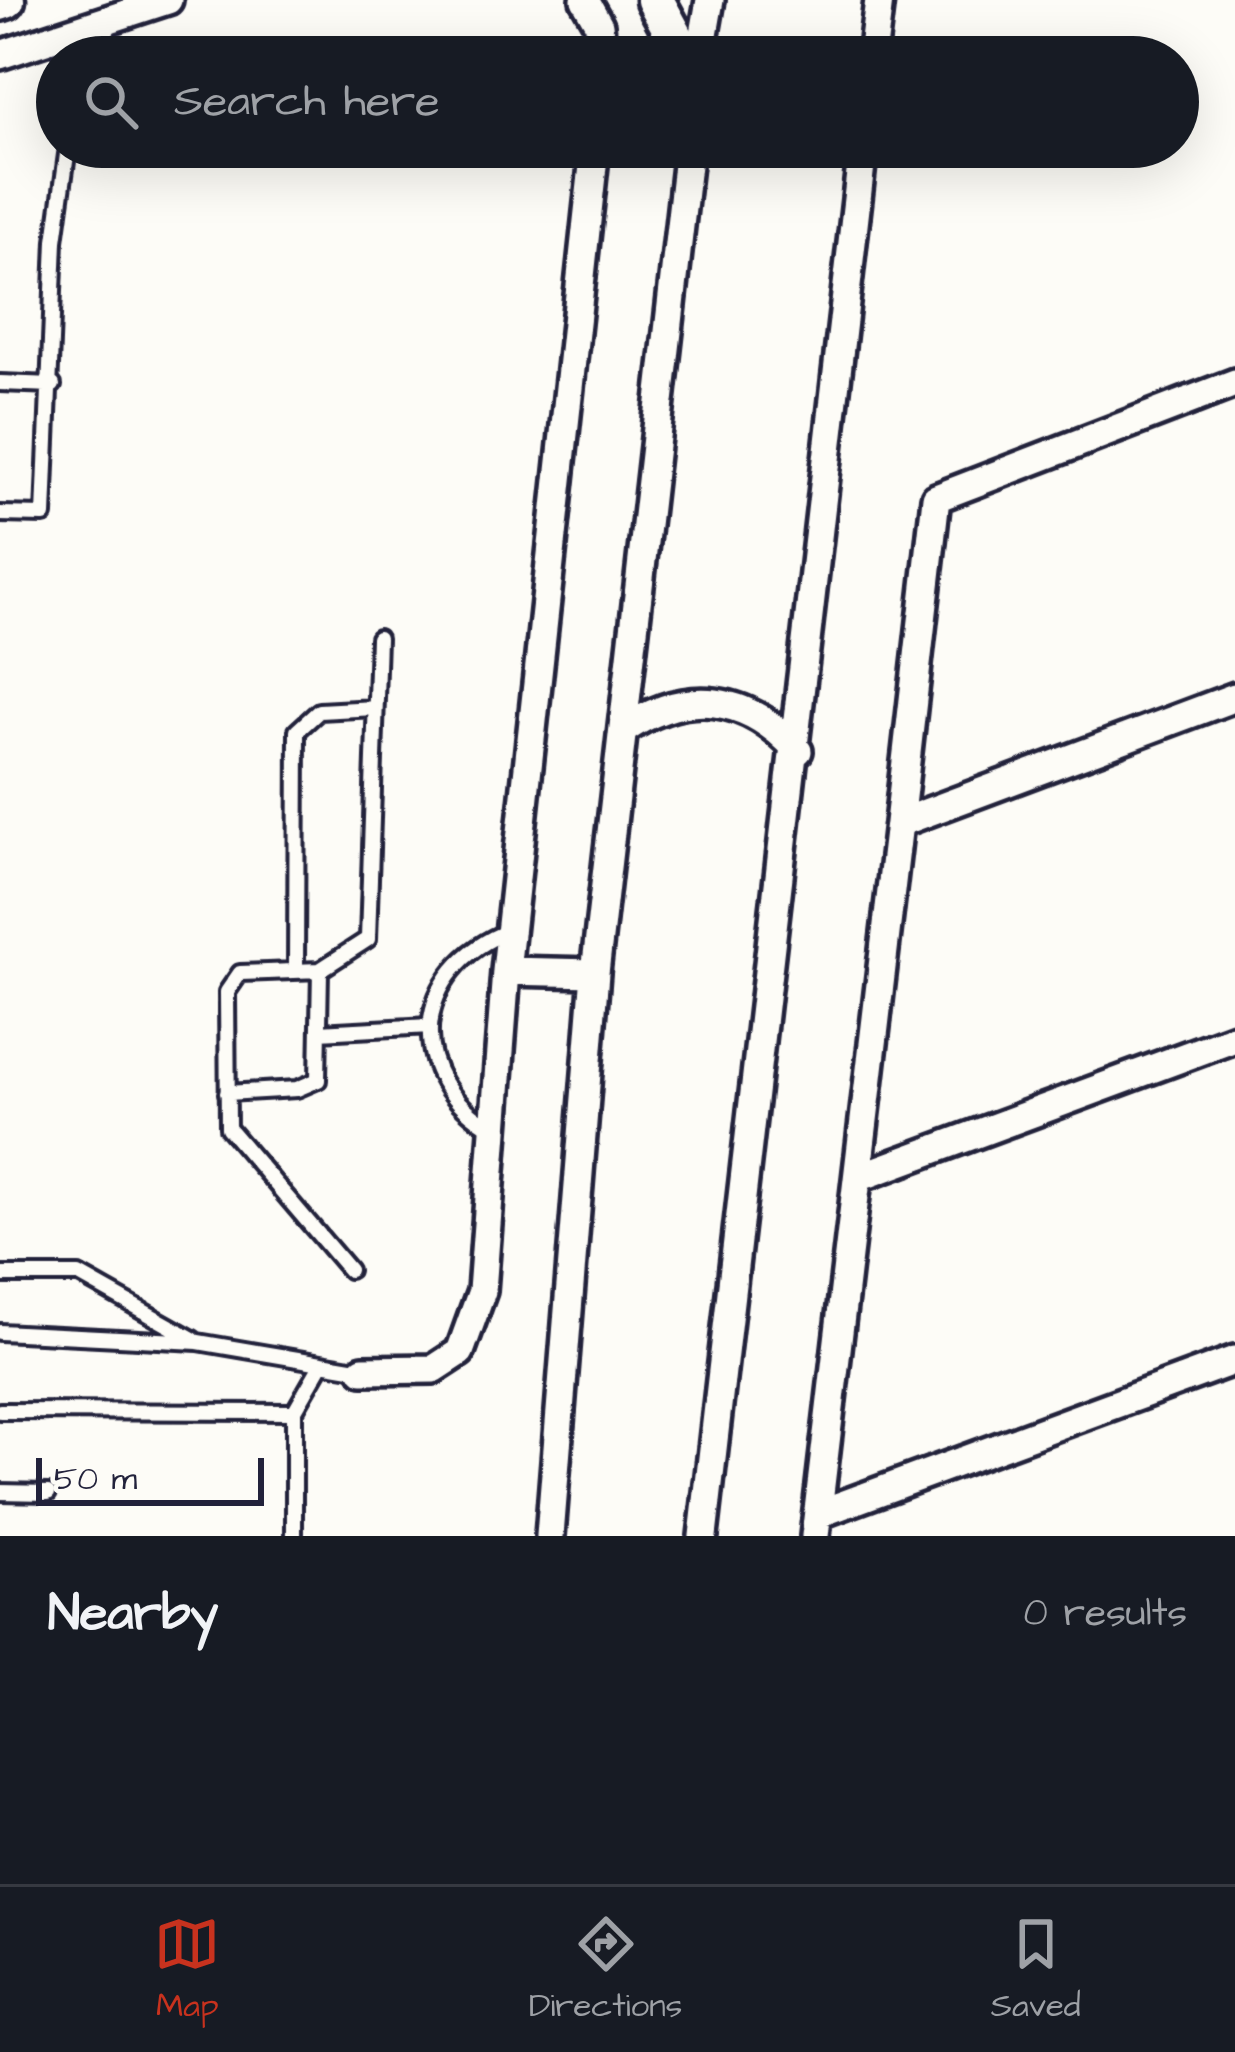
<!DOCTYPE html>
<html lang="en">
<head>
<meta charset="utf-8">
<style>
	:root { --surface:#171b24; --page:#242831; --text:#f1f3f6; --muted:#9ea1a6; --line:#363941; --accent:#c8321e }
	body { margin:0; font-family:"Architects Daughter",sans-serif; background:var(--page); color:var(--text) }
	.scale { position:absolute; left:36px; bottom:30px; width:228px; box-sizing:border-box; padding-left:12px; border:6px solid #22223b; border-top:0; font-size:33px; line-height:42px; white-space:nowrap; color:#22223b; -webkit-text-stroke:9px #fdfcf7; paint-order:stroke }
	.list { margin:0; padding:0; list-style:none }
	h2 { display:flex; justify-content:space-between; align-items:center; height:156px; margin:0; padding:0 48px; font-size:51px }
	h2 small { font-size:39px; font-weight:400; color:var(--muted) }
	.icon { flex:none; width:66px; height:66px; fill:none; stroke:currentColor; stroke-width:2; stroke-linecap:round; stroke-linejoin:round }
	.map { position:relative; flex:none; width:1235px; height:1536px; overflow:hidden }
	.search { position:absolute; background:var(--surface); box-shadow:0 12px 48px #0002; left:36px; right:36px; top:36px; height:132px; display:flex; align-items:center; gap:30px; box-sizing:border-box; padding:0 42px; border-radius:66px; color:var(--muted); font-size:45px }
	.sheet { height:348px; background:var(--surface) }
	nav { display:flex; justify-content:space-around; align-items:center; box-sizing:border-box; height:168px; border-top:3px solid var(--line); background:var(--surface); font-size:33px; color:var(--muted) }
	nav a { display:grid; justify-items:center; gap:6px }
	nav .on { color:var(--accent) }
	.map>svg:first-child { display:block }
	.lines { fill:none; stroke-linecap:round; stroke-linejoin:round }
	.lane-casing { stroke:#22223b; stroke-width:22 }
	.street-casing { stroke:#22223b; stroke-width:36 }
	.secondary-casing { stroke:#22223b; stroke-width:45 }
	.lane { stroke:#fdfcf7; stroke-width:14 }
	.street { stroke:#fdfcf7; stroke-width:27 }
	.secondary { stroke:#fdfcf7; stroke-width:36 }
</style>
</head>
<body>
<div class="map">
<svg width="1235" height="1536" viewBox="0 0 1235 1536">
	<rect width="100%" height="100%" fill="#fdfcf7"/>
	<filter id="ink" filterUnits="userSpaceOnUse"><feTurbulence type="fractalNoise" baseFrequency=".00833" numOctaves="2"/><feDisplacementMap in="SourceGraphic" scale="24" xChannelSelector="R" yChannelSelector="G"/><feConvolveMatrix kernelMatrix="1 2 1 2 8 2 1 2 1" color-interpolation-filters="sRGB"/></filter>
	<g filter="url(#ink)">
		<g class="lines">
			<defs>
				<path id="lane" d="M99,57L111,19
					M0,383L53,385
					M0,514L44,515L55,241L68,147
					M296,968L297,731L319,711L375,708
					M319,1032L430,1026
					M227,1093L297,1089L318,1080L320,970
					M495,1130C401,1078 411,968 511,930
					M349,1270L228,1128L227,992L240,973L320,970L368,939L378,638
					M0,1275H79L193,1339
					M0,1332L198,1342L363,1370
					M0,1411L294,1412L321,1365
					M0,1492L48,1493
					M294,1536V1412"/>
				<path id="street" d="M585,0L599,25L602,57
					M0,55L168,0
					M700,57L710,0
					M872,57L879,0
					M1235,383L936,498L899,823L1235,697
					M624,730C686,687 747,694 798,751
					M506,971L595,973
					M860,1177L1235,1038
					M363,1370L434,1369L460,1352L482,1291L506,971L595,147
					M818,1514L1235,1360
					M550,1536L595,973L689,147
					M703,1536L863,147
					M815,1536L899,823"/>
				<path id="secondary" d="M655,0L686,57
					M0,2L6,0"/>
			</defs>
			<use href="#lane" class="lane-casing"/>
			<use href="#street" class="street-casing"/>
			<use href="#secondary" class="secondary-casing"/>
			<use href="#lane" class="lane"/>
			<use href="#street" class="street"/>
			<use href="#secondary" class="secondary"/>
		</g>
	</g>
</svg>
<div class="scale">50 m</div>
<div class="search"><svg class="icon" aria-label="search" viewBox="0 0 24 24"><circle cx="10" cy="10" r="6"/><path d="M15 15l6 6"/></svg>Search here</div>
</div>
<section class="sheet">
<h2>Nearby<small>0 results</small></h2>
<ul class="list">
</ul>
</section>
<nav>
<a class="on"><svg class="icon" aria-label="map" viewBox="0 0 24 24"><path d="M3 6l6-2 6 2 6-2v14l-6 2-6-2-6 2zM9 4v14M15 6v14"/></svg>Map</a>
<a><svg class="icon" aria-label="directions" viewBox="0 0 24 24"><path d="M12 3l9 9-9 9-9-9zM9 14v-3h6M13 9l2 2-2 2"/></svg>Directions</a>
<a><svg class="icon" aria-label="saved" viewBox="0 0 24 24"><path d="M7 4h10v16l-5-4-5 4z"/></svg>Saved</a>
</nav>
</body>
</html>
